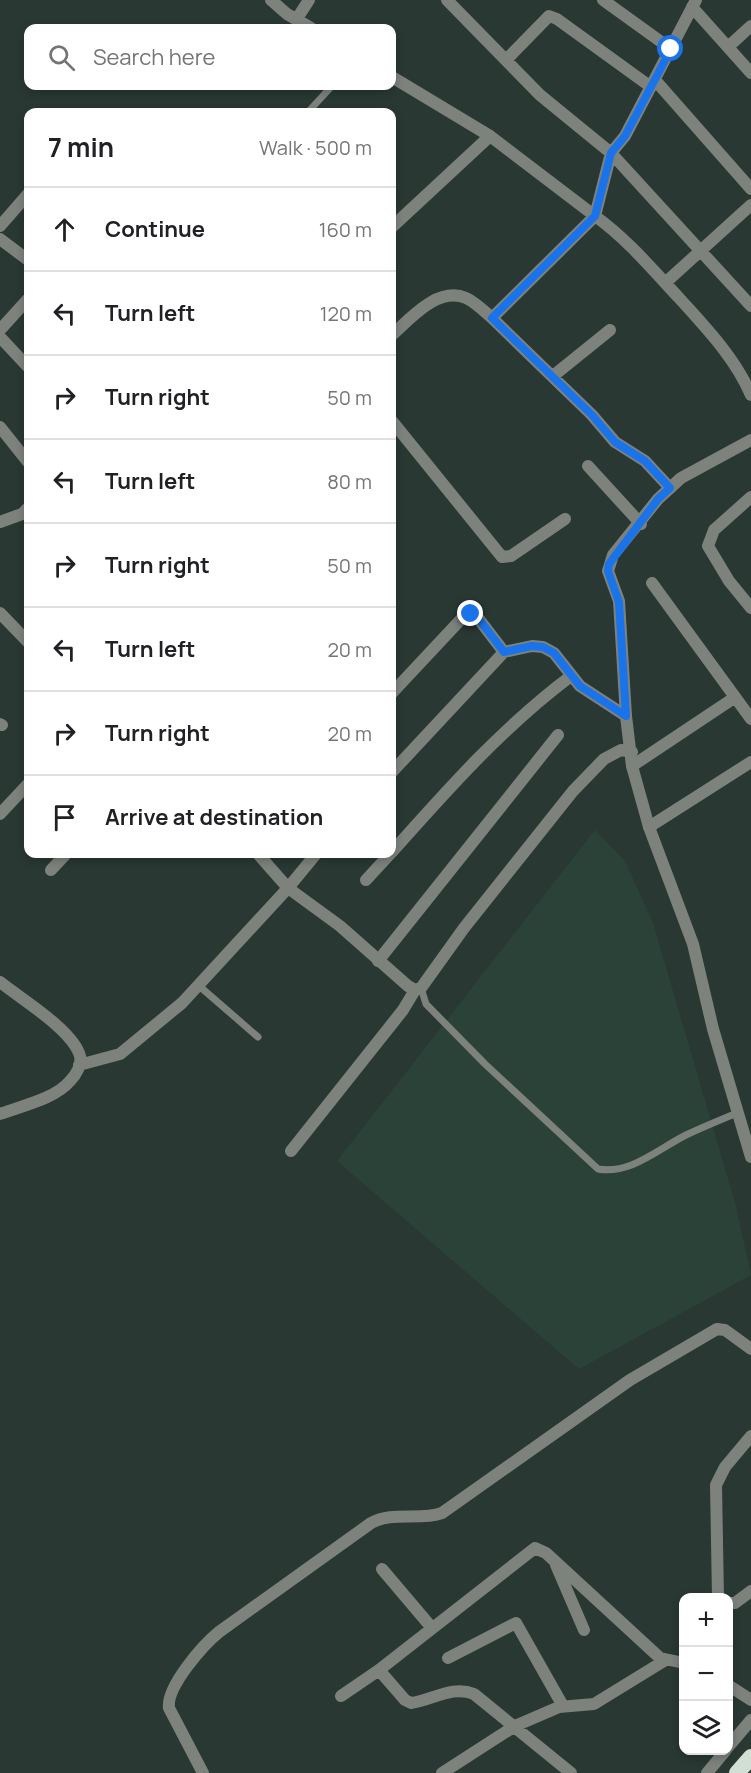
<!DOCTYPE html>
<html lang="en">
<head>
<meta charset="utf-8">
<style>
	:root { --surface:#fff; --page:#f2f2f2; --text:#202124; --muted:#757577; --line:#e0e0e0 }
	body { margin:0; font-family:Manrope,sans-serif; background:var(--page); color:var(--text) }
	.controls { position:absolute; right:18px; bottom:18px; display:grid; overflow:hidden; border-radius:12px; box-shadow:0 3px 9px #0003 }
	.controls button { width:54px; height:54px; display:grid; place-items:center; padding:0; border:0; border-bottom:2px solid var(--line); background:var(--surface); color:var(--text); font:30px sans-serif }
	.stop { position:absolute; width:18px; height:18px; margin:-14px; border:4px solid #1a73e8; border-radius:50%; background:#fff }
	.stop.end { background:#1a73e8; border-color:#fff; box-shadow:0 2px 6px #0008 }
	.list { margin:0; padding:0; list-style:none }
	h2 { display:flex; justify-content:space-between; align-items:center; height:78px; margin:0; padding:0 24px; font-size:26px }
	h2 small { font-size:20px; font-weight:400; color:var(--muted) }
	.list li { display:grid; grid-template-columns:39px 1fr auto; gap:18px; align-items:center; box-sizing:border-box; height:84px; padding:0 24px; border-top:2px solid var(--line) }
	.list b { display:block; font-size:22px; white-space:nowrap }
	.list em { font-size:20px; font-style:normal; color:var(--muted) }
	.icon { flex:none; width:33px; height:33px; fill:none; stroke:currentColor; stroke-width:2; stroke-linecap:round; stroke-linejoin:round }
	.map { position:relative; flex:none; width:751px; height:1773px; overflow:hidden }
	.search { position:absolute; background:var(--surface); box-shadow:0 3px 9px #0003; left:24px; top:24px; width:372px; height:66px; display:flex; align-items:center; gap:15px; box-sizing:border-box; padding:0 21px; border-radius:12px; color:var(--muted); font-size:22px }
	.panel { position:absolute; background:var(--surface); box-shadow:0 3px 9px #0003; left:24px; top:108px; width:372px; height:750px; border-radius:12px }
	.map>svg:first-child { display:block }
	.built { fill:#2b4239 }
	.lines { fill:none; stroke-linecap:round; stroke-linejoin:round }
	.service { stroke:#7d827d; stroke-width:7 }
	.minor { stroke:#7d827d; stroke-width:12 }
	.tertiary { stroke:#7d827d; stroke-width:12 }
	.trunk { stroke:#d2e0d4; stroke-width:16 }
	.route { stroke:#1a73e8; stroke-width:8 }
</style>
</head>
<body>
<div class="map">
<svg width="751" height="1773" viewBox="0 0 751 1773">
	<rect width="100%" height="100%" fill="#293832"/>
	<path class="built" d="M595,830L625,861L653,923L736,1206L751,1275L579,1369L337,1161Z"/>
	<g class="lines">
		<path class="service" d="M308,112L332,86
			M198,985L258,1037
			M421,988L426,1004L485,1064L598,1169C630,1175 658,1149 686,1135C703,1127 720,1120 737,1113"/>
		<path class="minor" d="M271,0L287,14L311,28
			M447,0L540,95L611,153L751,306
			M603,0L671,49
			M696,0L625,136L611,153L595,216C627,239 653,270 680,299C707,329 735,358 751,395
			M692,7L751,73
			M296,20L309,0
			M728,47L751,26
			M506,60L549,16L557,19L651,87
			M392,77L490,136L595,216L492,318L592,415L615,442L645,461L670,488
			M655,80L751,189
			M0,226L28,194
			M0,239L28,260
			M665,283L751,205
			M0,330L28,299
			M392,335C411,318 438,286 466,298C475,302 484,311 492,318
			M0,337L28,367
			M553,376L610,330
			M392,421L502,557L511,556L565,519
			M0,427L28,462
			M588,466L641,524
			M751,497L714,530L708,546L729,581L751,608
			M652,583L751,719
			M392,693L465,615L478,618L504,652
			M0,724L2,725
			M632,766L734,698
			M392,772L504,652L532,646L543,647L554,653L580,686L626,716
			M0,814L28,784
			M649,827L751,762
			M392,852C448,789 503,727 571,676
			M51,870L66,854
			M366,880L390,854
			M378,961L558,735
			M0,982C21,999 73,1030 80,1056C82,1065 76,1075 70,1081C55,1099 21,1106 0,1114
			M79,1065L120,1054L182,1003L288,888L316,854
			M291,1151L403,1010L415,990
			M556,1565L584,1630
			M382,1569L432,1628
			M718,1598L716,1485L725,1467L751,1436
			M728,1603H735L751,1591
			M448,1658L516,1623L563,1706
			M379,1670L405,1700L411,1703C433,1700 452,1685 474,1694L571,1773
			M728,1685L751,1700
			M341,1696L379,1670L535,1548L546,1553L660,1658L684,1663
			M203,1773L169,1708C166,1687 203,1645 219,1632L371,1523C393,1511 419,1521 442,1513L630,1380L717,1329L725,1330L751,1349
			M442,1773L515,1726L559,1707L594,1704L664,1661"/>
		<path class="tertiary" d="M392,227L490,136
			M751,440L681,478L658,499L613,555L608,571L619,601L626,716L632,766L649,827L693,944L713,1029L751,1157
			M0,522L22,514L28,508
			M0,613L28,642
			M258,854L288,888L340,926L408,986L415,990L421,988L464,928L573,791L604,759L621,750L632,752
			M728,1747L751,1720
			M707,1773L726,1750"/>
		<path class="trunk" d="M737,1773L751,1757"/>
	</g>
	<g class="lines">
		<path class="route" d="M471,614L478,618L504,652L532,646L543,647L554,653L580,686L626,716L619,602L608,571L609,564L658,499L670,488L645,461L615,442L592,415L492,318L595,216L611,153L625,136L671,49"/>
	</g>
</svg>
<div class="controls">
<button>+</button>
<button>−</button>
<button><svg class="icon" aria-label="layers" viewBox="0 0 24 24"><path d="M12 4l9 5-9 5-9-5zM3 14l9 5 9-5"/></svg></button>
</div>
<div class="stop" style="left:671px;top:49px"></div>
<div class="stop end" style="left:471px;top:614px"></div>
<div class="search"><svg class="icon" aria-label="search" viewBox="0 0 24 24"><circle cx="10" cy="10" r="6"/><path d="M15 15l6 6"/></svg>Search here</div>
<section class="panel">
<h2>7 min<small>Walk · 500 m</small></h2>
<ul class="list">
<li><svg class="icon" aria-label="ahead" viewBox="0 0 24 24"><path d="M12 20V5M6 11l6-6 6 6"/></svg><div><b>Continue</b></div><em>160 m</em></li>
<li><svg class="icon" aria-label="left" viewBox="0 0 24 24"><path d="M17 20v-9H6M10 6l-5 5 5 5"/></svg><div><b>Turn left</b></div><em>120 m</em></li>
<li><svg class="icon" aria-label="right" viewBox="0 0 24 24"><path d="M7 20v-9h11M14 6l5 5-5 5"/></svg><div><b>Turn right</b></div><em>50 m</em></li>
<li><svg class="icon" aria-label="left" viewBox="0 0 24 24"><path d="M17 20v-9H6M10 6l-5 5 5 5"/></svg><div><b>Turn left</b></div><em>80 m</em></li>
<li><svg class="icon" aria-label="right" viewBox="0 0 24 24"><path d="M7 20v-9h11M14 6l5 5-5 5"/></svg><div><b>Turn right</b></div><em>50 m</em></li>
<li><svg class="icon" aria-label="left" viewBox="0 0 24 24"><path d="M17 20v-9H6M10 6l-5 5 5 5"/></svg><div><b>Turn left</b></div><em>20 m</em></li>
<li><svg class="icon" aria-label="right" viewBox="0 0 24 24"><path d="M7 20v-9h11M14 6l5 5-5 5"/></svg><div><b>Turn right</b></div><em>20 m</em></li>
<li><svg class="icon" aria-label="arrive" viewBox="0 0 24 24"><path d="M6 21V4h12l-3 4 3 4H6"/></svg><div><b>Arrive at destination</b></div></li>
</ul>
</section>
</div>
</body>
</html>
